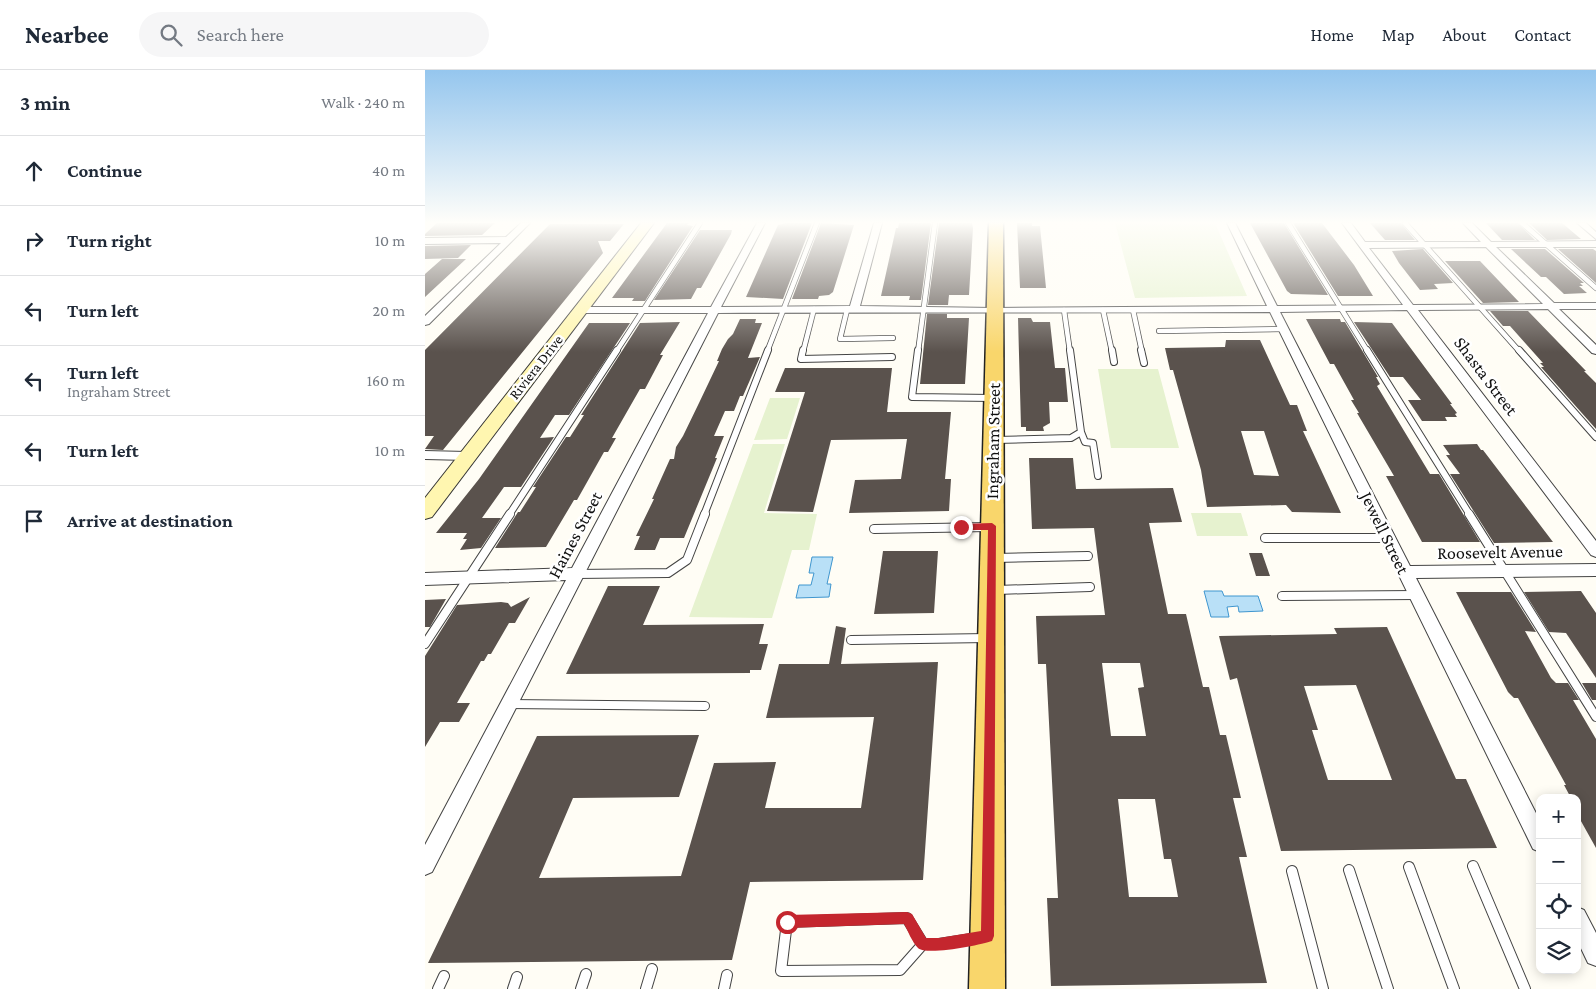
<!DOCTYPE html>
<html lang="en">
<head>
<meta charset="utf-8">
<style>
	:root { --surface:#fff; --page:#f6f6f7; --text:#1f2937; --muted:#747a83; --line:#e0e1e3 }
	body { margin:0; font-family:"Crimson Pro",serif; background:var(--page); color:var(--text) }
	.controls { position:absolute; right:15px; bottom:15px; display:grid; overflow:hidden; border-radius:10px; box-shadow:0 2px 12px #0003 }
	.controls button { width:45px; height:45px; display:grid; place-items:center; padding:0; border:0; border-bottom:1px solid var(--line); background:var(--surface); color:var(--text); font:25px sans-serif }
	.stop { position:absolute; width:15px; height:15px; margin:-11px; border:4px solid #c4262e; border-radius:50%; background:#fff }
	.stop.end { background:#c4262e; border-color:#fff; box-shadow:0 1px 5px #0008 }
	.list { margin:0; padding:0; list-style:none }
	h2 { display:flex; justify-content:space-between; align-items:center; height:65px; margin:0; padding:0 20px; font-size:21px }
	h2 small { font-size:16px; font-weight:400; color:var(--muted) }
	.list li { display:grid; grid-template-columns:32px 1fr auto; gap:15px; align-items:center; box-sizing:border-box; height:70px; padding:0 20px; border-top:1px solid var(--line) }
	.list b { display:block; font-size:19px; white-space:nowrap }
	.list p { margin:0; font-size:16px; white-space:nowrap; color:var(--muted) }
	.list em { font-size:16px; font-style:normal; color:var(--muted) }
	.icon { flex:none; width:28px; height:28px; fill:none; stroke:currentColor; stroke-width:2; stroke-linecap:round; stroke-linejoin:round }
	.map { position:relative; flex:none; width:1171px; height:919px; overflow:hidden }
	header { display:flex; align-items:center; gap:30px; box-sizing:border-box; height:70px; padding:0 25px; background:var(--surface); border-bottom:1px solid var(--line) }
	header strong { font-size:24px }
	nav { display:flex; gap:28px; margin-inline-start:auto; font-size:18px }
	.search { width:350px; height:45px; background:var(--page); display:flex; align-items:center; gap:12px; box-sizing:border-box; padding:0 18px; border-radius:28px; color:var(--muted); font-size:19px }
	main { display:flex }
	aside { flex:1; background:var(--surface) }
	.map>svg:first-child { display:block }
	.pitch { fill:#e6f2cf }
	.water { fill:#b9e0f7; stroke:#3f96cf }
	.building { fill:#5a524d; fill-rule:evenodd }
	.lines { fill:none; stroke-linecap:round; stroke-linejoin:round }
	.lane-far3-casing { stroke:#444; stroke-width:6 }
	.lane-far2-casing { stroke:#444; stroke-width:8 }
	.lane-far1-casing { stroke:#444; stroke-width:10 }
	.lane-casing { stroke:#444; stroke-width:12 }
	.street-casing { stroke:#444; stroke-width:2 }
	.secondary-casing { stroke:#333; stroke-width:2 }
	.primary-casing { stroke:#222; stroke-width:3 }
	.lane-far3 { stroke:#fff; stroke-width:4.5 }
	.lane-far2 { stroke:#fff; stroke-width:6 }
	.lane-far1 { stroke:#fff; stroke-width:8 }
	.lane { stroke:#fff; stroke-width:10 }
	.street { fill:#fff; fill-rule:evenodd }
	.secondary { fill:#fff6b0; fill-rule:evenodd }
	.primary { fill:#f9d66b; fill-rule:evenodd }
	.route { fill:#c4262e }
	.labels { text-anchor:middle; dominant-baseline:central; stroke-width:5; stroke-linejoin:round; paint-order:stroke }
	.far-street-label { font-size:15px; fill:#111; stroke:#fff }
	.street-label { font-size:18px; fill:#111; stroke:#fff }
</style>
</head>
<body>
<header>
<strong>Nearbee</strong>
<div class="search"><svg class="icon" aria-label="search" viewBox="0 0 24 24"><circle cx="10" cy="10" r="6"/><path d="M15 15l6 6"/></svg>Search here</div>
<nav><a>Home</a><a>Map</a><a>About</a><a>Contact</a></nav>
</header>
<main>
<aside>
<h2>3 min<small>Walk · 240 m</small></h2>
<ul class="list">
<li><svg class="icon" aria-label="ahead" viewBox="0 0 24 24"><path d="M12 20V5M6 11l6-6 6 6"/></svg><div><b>Continue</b></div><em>40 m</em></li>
<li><svg class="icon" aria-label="right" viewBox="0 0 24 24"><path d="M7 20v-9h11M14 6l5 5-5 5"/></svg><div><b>Turn right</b></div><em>10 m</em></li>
<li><svg class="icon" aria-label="left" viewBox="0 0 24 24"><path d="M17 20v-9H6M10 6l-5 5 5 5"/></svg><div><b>Turn left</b></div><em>20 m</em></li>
<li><svg class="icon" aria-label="left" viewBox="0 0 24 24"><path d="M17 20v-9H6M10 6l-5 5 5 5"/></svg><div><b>Turn left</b><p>Ingraham Street</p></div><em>160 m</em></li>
<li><svg class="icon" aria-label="left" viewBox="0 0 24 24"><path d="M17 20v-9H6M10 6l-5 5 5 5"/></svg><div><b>Turn left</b></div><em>10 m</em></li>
<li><svg class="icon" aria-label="arrive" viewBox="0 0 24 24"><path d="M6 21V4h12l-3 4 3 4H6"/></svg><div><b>Arrive at destination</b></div></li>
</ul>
</aside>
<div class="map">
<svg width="1171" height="919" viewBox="0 0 1171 919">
	<rect width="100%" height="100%" fill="#fffdf5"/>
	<path class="pitch" d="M690,153H790L822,226L710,228Z
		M673,299H733L754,378H686Z
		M345,328H375L362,369L329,370Z
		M328,374H360L339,443L392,444L384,480H367L347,548L264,547Z
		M766,443H816L823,466H772Z"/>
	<path class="water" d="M387,487H408L402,514H406L404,527L371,528L374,515H386L389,503H384Z
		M779,521H797L799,526H833L838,541L814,542L813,536L802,537L804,547H786Z"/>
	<path class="building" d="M12,153H70L57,165L0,166V164Z
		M242,153H264L262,155L268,156L220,231H207L209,228H187Z
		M361,153H387L358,229L321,227L353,155Z
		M396,153L429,155L408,222L404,225L394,226L393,229H367Z
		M474,153H506L496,230H484L485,226H456L471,158H473Z
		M514,153H547L548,158L544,225H524L523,235H503Z
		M592,153H607V156H615L621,218H595Z
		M825,153H859L903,225L866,224L862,221Z
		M868,153H897L929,195L948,226H913Z
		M945,153H976L990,170H960Z
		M1061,153H1093L1110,170H1077Z
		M1104,153H1137L1156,169L1122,170Z
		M125,154H199L185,171H173L178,183L18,380L0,379L9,366H0V280Z
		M275,160H307L306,164L276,218H272L266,229L229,230Z
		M46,175L33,188L0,189V176Z
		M998,179L1028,213L1009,214L1013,219L995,220L974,193L967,181Z
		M1086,179H1120L1159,213H1155L1158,216H1154L1162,223L1139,224L1121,207H1116Z
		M1133,179H1168L1171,181V213Z
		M17,189H41L0,227V204Z
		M1020,191H1055L1094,232L1058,233Z
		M1065,241H1103L1161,301H1159L1171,313V359L1116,297H1119L1115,293H1118L1085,256H1078Z
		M502,244H522V248H544L540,314H495Z
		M593,248H606L608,252H625L630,298H640L643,332H624L625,353L618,357L619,361H601V357H596Z
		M315,249H331L330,253H337L323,288L335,287L318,326H315L309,341H300L289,366H299L290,388H292L259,468H235L230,480H209L215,466H211L229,429H227L245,389H249L251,377L258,366L274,333L294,291H292L297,279L303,269L308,264Z
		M881,249H915L916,252H920L953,307H951L955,314L952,316L1005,404H1014L1055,472H997L961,406H969L932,343H934L926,330H929L909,294H905Z
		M255,252L235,285H238L220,319H215L187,368H191L183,382H179L152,430H149L121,477L70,478L93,442H95L111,417H108L141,367H145L159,345H156L215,253Z
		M929,252L967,253L1027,334H1025L1032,343L1030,344L1032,347H1020L1022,351H997L983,330H996L978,307H965Z
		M164,253H205L144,345H130L115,368L129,367L96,417H79L57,448H76L56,478L35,480L42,469H38L42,463H11L54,409Z
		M801,270H835L865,335H872L882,361H878L916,443L867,442L861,435L782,437L776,400L748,300H745L740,278L800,277ZM816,361H839L854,406L829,405Z
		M360,298H467L462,342H526L520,409H526L524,441L424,443L430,410L476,409L482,369L406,370L388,442L342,441L380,322H350Z
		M1052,374L1056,380H1058L1128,472L1069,473L1025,404H1035L1021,385H1025L1018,375Z
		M604,388H648L651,419L748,418L757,452L724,453L743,544H761L778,617H784L795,665H801L816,728H808L822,787H814L842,913L626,916L622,828H633L621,594H613L611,546L680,545L669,458L607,459ZM677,593H715L719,617L713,618L721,666H686ZM693,729H730L739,789H746L753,827H704Z
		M458,481H513L509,543L449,544Z
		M824,483H837L845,506H831Z
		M183,516H235L218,555L339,554L334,574H343L336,600H325V603L141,604Z
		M1156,521L1171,543V608L1141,563L1124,562L1099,522Z
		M1031,522H1086L1111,562L1100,561L1126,608L1131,613H1143L1154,630H1148L1171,669V778L1152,744V728H1146L1139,715H1141L1093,628H1089L1083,622Z
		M105,527L90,553H84L66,584H63L59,591H56L32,633H45L34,652H15L0,677V586L32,535L76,532L83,533L86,537Z
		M21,529L5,557H0V530Z
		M411,556L421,558L416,594L513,592L498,810L325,812L307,890L3,893L112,666L274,665L254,727L148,728L114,808L256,806L289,693L351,692L340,738H436L449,647L341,648L354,594H404Z
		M962,557L1031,709H1041L1072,778L856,781L812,608L805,610L794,566L912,564L909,558ZM931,615L967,710H903L887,660H893L879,616Z
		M1157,613H1171V630H1167Z"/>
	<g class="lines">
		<defs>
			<path id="lane-far3" d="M863,153L943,282
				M980,153L1095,282
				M1097,153L1171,218
				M422,240L415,269L468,268
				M639,240L645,282
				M678,240L687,282
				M708,240L717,282
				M734,261L859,259
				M191,282L275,153
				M342,282L392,153
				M378,282L389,239
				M493,282L510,153"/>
			<path id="lane-far2" d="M378,280L376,289L467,287
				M493,280L487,327L568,328
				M687,280L689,292
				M716,280L719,293
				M942,280L1045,445
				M1094,280L1171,367
				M656,362L660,372L668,373L673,406
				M571,370L646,368L656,362L645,280
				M84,445L192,280
				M279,445L343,280"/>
			<path id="lane-far1" d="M1044,444L1171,647
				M449,459L564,457
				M840,468H963
				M570,488L663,486
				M151,504L243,503L262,490L280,444
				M572,520L665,517
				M857,526L991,525
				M426,570L563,568
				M0,574L85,444
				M84,634L280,636"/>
			<path id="lane" d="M1048,796L1100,919
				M984,797L1029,919
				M924,800L963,919
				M867,801L898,919
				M482,848L498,874L475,900L356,901L362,852Z
				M498,874H514L553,868
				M13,919L19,906
				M88,919L92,907
				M156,919L161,904
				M221,919L227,899
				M299,919L302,905"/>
			<path id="street" d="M96,153H105L4,254L0,255V246L76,173L0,174V168L81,167Z
				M332,153H340L296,237L425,236L449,153H457L435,236L569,238L842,236L802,153H810L852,236L978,235L917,153H926L940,172H1056L1038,153H1047L1066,172L1171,171V177H1071L1129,233H1171V239H1134L1171,275V284L1167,283L1123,239L993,240L1171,471V487L1166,485L982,240L855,242L985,496L1171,494V506L991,508L1115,751V782L1108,779L845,242C661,243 477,242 293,243L7,802L0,805V775L141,510L0,515V503L147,498L283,243H156L151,240L156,237H286ZM1061,177L1118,234L988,235L944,178Z
				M1152,153H1161L1171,162V169Z
				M0,381L42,382L48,386L42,390L0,389Z
				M1152,837L1159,840L1171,863V896L1163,893L1152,870Z"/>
			<path id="secondary" d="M216,153H229L7,447L0,449V428Z"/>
			<path id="primary" d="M564,153H578L580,919H544Z"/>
		</defs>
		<use href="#lane-far3" class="lane-far3-casing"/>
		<use href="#lane-far2" class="lane-far2-casing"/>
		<use href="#lane-far1" class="lane-far1-casing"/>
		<use href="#lane" class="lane-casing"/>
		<use href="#street" class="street-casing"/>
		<use href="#secondary" class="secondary-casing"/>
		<use href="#primary" class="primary-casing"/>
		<use href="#lane-far3" class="lane-far3"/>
		<use href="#lane-far2" class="lane-far2"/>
		<use href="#lane-far1" class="lane-far1"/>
		<use href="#lane" class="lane"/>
		<use href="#street" class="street"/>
		<use href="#secondary" class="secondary"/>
		<use href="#primary" class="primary"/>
	</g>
	<linearGradient id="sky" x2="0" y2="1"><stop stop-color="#95c6ee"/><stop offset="0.54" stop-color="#fffefa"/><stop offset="1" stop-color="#fffefa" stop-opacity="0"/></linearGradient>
	<rect width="1171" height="282" fill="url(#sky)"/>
	<path class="route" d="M567,453L571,456L569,866L567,871C556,875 501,886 493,878C487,872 483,861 479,854L362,858L358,856L356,852L358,847L362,845L482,842L487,844L501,868H514L556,861L563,460H536L532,457L536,454Z"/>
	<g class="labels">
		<g class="far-street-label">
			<text transform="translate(111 297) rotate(-52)">Riviera Drive</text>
		</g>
		<g class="street-label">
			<text transform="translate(1061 306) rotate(53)">Shasta Street</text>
			<text transform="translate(568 371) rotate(-89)">Ingraham Street</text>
			<text transform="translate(960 463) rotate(64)">Jewell Street</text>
			<text transform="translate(150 465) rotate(-62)">Haines Street</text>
			<text transform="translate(1075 482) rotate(-1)">Roosevelt Avenue</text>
		</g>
	</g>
</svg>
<div class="controls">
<button>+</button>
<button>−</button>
<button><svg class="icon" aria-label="locate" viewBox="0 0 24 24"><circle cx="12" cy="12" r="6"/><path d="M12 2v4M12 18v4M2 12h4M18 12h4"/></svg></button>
<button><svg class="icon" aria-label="layers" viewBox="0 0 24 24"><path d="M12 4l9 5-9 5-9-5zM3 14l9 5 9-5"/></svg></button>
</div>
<div class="stop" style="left:362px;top:852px"></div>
<div class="stop end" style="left:536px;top:457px"></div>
</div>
</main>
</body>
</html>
